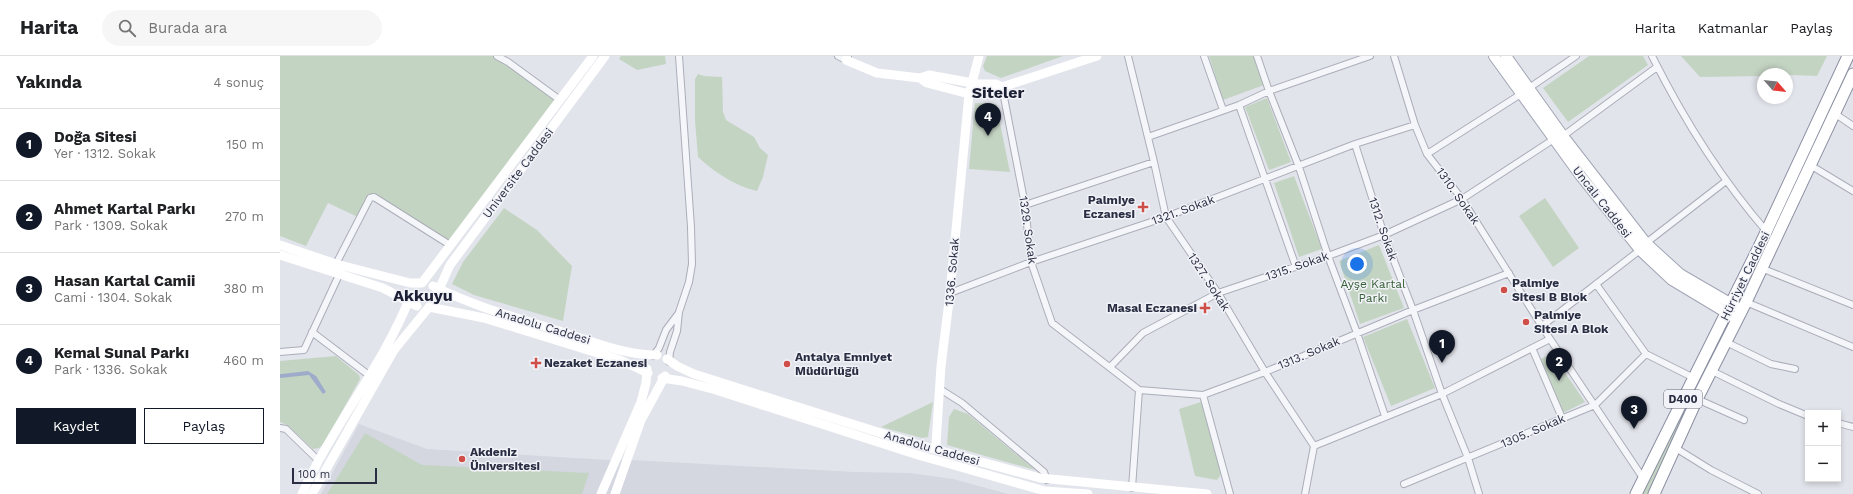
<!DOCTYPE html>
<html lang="tr">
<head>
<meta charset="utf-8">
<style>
	:root { --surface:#fff; --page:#f6f6f6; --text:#202124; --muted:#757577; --line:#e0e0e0; --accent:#111827 }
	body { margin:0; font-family:"Work Sans",sans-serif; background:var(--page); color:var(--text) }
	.controls { position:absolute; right:12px; bottom:12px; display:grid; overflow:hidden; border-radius:0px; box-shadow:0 2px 6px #0003 }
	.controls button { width:36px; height:36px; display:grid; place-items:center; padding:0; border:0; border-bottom:1px solid var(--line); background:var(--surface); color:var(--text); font:20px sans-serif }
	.compass { position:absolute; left:1477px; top:12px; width:36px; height:36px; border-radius:50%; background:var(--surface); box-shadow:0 2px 6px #0003; rotate:118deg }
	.scale { position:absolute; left:12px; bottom:10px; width:85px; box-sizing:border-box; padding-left:4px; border:2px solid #2a2e43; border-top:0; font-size:11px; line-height:14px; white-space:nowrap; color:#2a2e43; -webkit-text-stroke:3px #f2f3f8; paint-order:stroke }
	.you { position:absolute; left:1077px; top:208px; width:14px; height:14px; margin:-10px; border:3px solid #fff; border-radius:50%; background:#1a73e8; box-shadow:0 0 0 6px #1a73e833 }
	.badge { display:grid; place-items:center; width:26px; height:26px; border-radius:50%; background:var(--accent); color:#fff; font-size:13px; font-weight:700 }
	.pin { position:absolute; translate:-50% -33px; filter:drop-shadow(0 1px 2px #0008) }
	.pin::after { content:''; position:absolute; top:21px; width:14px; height:12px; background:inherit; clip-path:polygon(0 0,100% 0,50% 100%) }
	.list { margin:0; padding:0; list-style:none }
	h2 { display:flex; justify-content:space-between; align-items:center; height:52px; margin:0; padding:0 16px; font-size:17px }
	h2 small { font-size:13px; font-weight:400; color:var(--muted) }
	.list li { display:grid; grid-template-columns:26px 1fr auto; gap:12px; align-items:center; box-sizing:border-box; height:72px; padding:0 16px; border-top:1px solid var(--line) }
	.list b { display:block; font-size:15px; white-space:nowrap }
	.list p { margin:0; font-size:13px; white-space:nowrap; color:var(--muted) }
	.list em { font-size:13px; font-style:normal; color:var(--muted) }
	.actions { display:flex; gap:8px; padding:12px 16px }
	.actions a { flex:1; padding:9px 0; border:1px solid var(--accent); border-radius:0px; text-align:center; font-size:14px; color:var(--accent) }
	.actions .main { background:var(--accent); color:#fff }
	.icon { flex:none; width:22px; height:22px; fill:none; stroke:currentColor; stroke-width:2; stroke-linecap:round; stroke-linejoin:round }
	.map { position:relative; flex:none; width:1573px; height:438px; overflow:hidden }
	header { display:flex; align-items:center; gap:24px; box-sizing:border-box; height:56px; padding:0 20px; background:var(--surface); border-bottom:1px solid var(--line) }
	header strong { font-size:19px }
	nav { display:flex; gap:22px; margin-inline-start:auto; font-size:14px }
	.search { width:280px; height:36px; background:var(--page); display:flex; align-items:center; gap:10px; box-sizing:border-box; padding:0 14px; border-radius:22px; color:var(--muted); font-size:15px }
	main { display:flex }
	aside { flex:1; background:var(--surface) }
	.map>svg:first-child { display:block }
	.built { fill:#d4d6e0 }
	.green { fill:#c4d4c3 }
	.water { fill:#9eabca }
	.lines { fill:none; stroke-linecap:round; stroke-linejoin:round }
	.street-casing { stroke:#abadb9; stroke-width:8 }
	.primary-casing { stroke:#a2a6b6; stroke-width:12 }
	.highway-casing { stroke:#8a8ea1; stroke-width:13 }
	.street { stroke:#f5f6f9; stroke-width:6 }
	.secondary { stroke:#fff; stroke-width:9 }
	.primary { stroke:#fff; stroke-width:10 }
	.highway { stroke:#fff; stroke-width:11 }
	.poi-dot { fill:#cf4e48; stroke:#f2f3f8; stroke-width:1.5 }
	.labels { text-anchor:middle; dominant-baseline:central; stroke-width:3; stroke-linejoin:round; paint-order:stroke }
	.shield { fill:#f2f3f8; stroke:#666979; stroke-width:1 }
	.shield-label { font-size:11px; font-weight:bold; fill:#2a2e43 }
	.street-label { font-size:12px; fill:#2a2e43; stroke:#f2f3f8 }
	.poi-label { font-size:12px; font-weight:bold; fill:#2a2e43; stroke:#f2f3f8; text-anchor:start }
	.park-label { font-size:12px; fill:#375f37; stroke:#f2f3f8 }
	.district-label { font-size:16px; font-weight:bold; fill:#1c2034; stroke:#f2f3f8 }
</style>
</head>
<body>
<header>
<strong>Harita</strong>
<div class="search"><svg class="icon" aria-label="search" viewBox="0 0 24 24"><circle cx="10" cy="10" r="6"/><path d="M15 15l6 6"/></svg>Burada ara</div>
<nav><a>Harita</a><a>Katmanlar</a><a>Paylaş</a></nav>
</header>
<main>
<aside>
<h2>Yakında<small>4 sonuç</small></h2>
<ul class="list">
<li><span class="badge">1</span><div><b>Doğa Sitesi</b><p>Yer · 1312. Sokak</p></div><em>150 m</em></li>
<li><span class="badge">2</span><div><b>Ahmet Kartal Parkı</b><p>Park · 1309. Sokak</p></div><em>270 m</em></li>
<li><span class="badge">3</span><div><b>Hasan Kartal Camii</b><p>Cami · 1304. Sokak</p></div><em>380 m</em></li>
<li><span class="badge">4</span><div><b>Kemal Sunal Parkı</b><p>Park · 1336. Sokak</p></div><em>460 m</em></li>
</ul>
<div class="actions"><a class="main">Kaydet</a><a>Paylaş</a></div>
</aside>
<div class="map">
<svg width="1573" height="438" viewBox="0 0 1573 438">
	<rect width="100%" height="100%" fill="#e2e4eb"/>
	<path class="built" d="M79,368L147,393L329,404H351L574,416L630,417L673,423L728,438H41Z"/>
	<path class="green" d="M0,0H217L280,44L170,189L94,141L80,162L48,147L26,190L0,180Z
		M341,0H385L386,8L357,14L339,3Z
		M707,0H783L721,22L705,15L703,10Z
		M929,0H974L984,29L943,44Z
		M1309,0H1363L1368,9L1288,66L1263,32Z
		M1401,0H1547L1537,20L1483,18V20L1420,21Z
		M418,18L424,20L442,21L443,56L446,64L474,81L480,92L488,99L483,121L477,135C455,130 434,116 418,101L415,65V23Z
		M987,42L1011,106L989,114L965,51Z
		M695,47L716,48L730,116L689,113Z
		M1014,120L1042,193L1019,201L994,127Z
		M1265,142L1299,192L1273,211L1239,160Z
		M224,152L257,174L292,210L283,265L194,239L172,228L183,206Z
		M1099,189L1124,252L1080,268L1059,205Z
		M1127,263L1155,332L1111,350L1083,281Z
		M1447,269L1370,438H1361L1365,431Z
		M1272,298L1305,346L1283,357L1258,304Z
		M56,300L79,319L80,323L43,389L39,392L33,393L7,369L0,366V305Z
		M653,346L648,381L642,382L601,371Z
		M921,346L941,415L940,420L937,424L915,420L899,353Z
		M674,353L688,358L755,414L667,389L669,361Z
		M85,377L142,409L309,417L302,438H47Z"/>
	<path class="water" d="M28,315L36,320L46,336L43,338L29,319L0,322V318H2Z"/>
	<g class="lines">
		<defs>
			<path id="street" d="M217,0L228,6L280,44
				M558,0L566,4L568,0
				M848,0L874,106L886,161L938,237L985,316L1034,390L1025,438
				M924,0L943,54
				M977,0L989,35L1019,111L1048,200L1077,277L1105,360
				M1114,0L1135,69L1147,98L1182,143L1270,283L1363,422
				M1372,0C1403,62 1441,123 1487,176
				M722,31L745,149L751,206L772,267L859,334L923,339L985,316L1133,254L1229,217
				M1249,32L1296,0
				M959,49L1016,211
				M1554,57L1573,70
				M1283,80L1377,11
				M868,81L959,49L989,35L1090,0
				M1075,88L1104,179L1133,254L1162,338L1188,402L1199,438
				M1147,98L1241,38
				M1530,109L1573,135
				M745,149L874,106
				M1366,187L1446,125
				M56,208L90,142L94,141L170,189
				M1481,212L1573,249
				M1316,228L1366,298L1414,322
				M670,237L751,206L886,161L1075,88L1135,69
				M1466,246L1573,291
				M1262,270L1360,194
				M32,276L90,320
				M1446,286L1491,308L1515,313
				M1252,292L1282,362
				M0,296L24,294L59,219
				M373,300L379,292L386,274L398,258
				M389,306L390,296L397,275L399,256L409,226L412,208L411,171L399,0
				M830,311L863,277L938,237L1048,200L1104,179L1182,143L1274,83
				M1432,315L1499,348L1528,360
				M660,333L682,347L764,416L767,424
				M923,339L950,438
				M1417,343L1464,364
				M1558,367L1573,371
				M0,372L6,373L39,405
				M1034,390L1162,338L1270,283
				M1394,391L1431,414L1478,438
				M1124,428L1315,349L1366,298
				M852,432L859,334"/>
			<path id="primary" d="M1214,0L1300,119L1360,194L1392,224L1457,263
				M1226,0L1283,80L1366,187L1400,218L1462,254"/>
			<path id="highway" d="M1356,438L1480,189L1568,0
				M1374,438L1417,343L1466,246L1573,18"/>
		</defs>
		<use href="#street" class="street-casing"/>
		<use href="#primary" class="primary-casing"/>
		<use href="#highway" class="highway-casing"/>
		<use href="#street" class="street"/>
		<path class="secondary" d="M566,4L597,17L640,22L647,27L689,38L715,37L722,31L817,0
			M640,22L649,19L698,28H716L722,31
			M0,189L56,208L130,227H142L313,0
			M0,199L103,232L137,250
			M153,230C193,250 237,262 279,275C311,285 343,299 377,299
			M157,238L170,209L325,0
			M387,303L397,310L414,318L496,344L639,389L760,422L927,438
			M382,322L402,325L436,334L638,399L765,435L808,438
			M654,393L656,388L661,310L670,237L689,38L699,0
			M22,438C53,369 103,310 131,239
			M32,438L114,294L149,251L204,262L340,304L368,317
			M321,438L361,346L366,327L367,313
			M335,438L361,364L385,320"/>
		<use href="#primary" class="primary"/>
		<use href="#highway" class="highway"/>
	</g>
	<g class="poi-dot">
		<path d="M861 145h4v4h4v4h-4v4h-4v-4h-4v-4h4z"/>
		<circle cx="1224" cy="234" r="4"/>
		<path d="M923 246h4v4h4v4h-4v4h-4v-4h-4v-4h4z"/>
		<circle cx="1246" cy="266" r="4"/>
		<path d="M254 301h4v4h4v4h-4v4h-4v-4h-4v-4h4z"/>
		<circle cx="507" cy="308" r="4"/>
		<circle cx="182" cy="403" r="4"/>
	</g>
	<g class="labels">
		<rect class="shield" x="1384" y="334" width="38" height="18" rx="3"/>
		<g class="shield-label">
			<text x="1403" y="343">D400</text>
		</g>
		<g class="street-label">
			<text transform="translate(238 117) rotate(-53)">Universite Caddesi</text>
			<text transform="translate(1178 140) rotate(55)">1310. Sokak</text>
			<text transform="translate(1322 146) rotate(52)">Uncalı Caddesi</text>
			<text transform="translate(903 154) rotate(-20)">1321. Sokak</text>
			<text transform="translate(1103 173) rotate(71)">1312. Sokak</text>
			<text transform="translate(748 174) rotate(82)">1329. Sokak</text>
			<text transform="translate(1017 210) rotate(-19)">1315. Sokak</text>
			<text transform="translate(672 216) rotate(-85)">1336. Sokak</text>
			<text transform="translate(1465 220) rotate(-64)">Hürriyet Caddesi</text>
			<text transform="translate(929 226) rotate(57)">1327. Sokak</text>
			<text transform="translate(263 270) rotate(17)">Anadolu Caddesi</text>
			<text transform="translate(1029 297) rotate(-23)">1313. Sokak</text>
			<text transform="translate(1253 375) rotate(-23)">1305. Sokak</text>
			<text transform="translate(652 392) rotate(16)">Anadolu Caddesi</text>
		</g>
		<g class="poi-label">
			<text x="855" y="144" text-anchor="end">Palmiye<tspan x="855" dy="14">Eczanesi</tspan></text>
			<text x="1232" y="227">Palmiye<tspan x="1232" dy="14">Sitesi B Blok</tspan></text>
			<text x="917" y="252" text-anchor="end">Masal Eczanesi</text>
			<text x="1254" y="259">Palmiye<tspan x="1254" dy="14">Sitesi A Blok</tspan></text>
			<text x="515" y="301">Antalya Emniyet<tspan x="515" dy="14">Müdürlüğü</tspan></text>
			<text x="264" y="307">Nezaket Eczanesi</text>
			<text x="190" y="396">Akdeniz<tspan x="190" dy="14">Üniversitesi</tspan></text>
		</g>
		<g class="park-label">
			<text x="1093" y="228">Ayşe Kartal<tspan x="1093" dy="14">Parkı</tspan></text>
		</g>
		<g class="district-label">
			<text x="718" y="36">Siteler</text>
			<text x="143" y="239">Akkuyu</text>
		</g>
	</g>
</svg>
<div class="controls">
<button>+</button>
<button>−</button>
</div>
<svg class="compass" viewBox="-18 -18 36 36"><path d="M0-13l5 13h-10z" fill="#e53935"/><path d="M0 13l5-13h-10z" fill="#757577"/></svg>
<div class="scale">100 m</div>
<div class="you"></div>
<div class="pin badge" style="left:1162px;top:307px">1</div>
<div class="pin badge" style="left:1279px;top:325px">2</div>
<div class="pin badge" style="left:1354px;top:373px">3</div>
<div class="pin badge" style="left:708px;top:80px">4</div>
</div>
</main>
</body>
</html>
